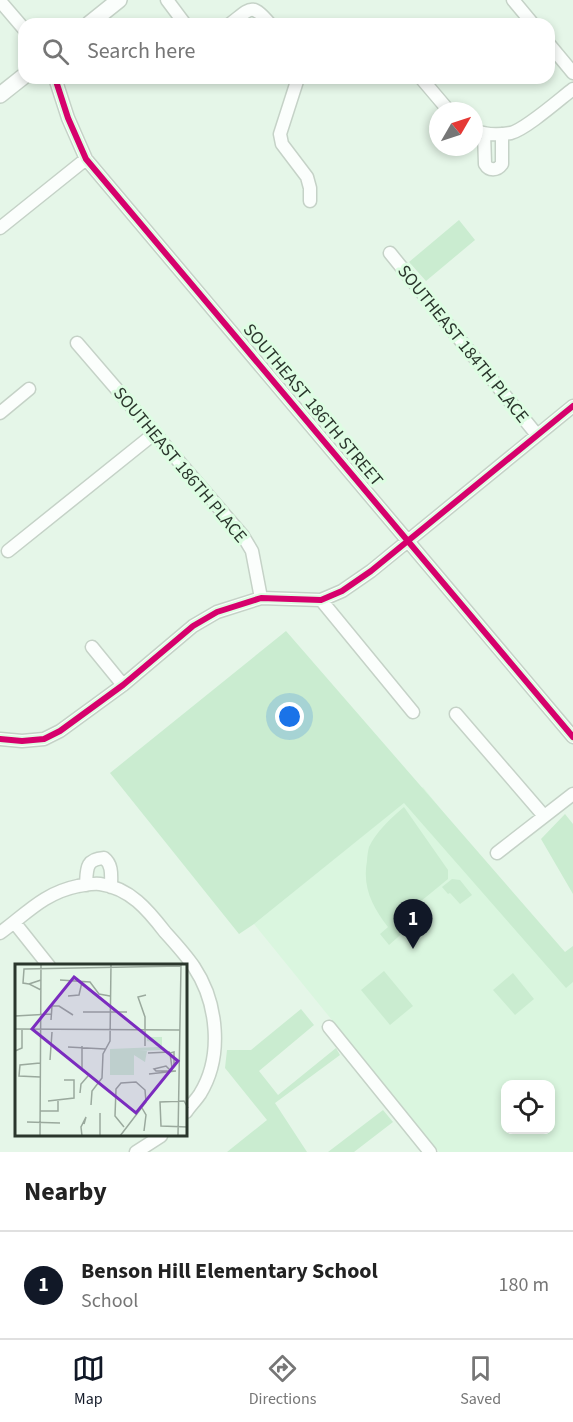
<!DOCTYPE html>
<html lang="en">
<head>
<meta charset="utf-8">
<style>
	:root { --surface:#fff; --page:#f2f2f2; --text:#222; --muted:#767676; --line:#e0e0e0; --accent:#111827 }
	body { margin:0; font-family:"Source Sans 3",sans-serif; background:var(--page); color:var(--text) }
	.controls { position:absolute; right:18px; bottom:18px; display:grid; overflow:hidden; border-radius:12px; box-shadow:0 3px 9px #0003 }
	.controls button { width:54px; height:54px; display:grid; place-items:center; padding:0; border:0; border-bottom:2px solid var(--line); background:var(--surface); color:var(--text); font:30px sans-serif }
	.compass { position:absolute; left:429px; top:102px; width:54px; height:54px; border-radius:50%; background:var(--surface); box-shadow:0 3px 9px #0003; rotate:51deg }
	.you { position:absolute; left:290px; top:717px; width:21px; height:21px; margin:-15px; border:4px solid #fff; border-radius:50%; background:#1a73e8; box-shadow:0 0 0 9px #1a73e833 }
	.badge { display:grid; place-items:center; width:39px; height:39px; border-radius:50%; background:var(--accent); color:#fff; font-size:20px; font-weight:700 }
	.pin { position:absolute; translate:-50% -50px; filter:drop-shadow(0 2px 3px #0008) }
	.pin::after { content:''; position:absolute; top:32px; width:21px; height:18px; background:inherit; clip-path:polygon(0 0,100% 0,50% 100%) }
	.list { margin:0; padding:0; list-style:none }
	h2 { display:flex; justify-content:space-between; align-items:center; height:78px; margin:0; padding:0 24px; font-size:26px }
	h2 small { font-size:20px; font-weight:400; color:var(--muted) }
	.list li { display:grid; grid-template-columns:39px 1fr auto; gap:18px; align-items:center; box-sizing:border-box; height:108px; padding:0 24px; border-top:2px solid var(--line) }
	.list b { display:block; font-size:22px; white-space:nowrap }
	.list p { margin:0; font-size:20px; white-space:nowrap; color:var(--muted) }
	.list em { font-size:20px; font-style:normal; color:var(--muted) }
	.icon { flex:none; width:33px; height:33px; fill:none; stroke:currentColor; stroke-width:2; stroke-linecap:round; stroke-linejoin:round }
	.map { position:relative; flex:none; width:573px; height:1152px; overflow:hidden }
	.search { position:absolute; background:var(--surface); box-shadow:0 3px 9px #0003; left:18px; right:18px; top:18px; height:66px; display:flex; align-items:center; gap:15px; box-sizing:border-box; padding:0 21px; border-radius:18px; color:var(--muted); font-size:22px }
	.sheet { height:186px; background:var(--surface) }
	nav { display:flex; justify-content:space-around; align-items:center; box-sizing:border-box; height:84px; border-top:2px solid var(--line); background:var(--surface); font-size:16px; color:var(--muted) }
	nav a { display:grid; justify-items:center; gap:3px }
	nav .on { color:var(--accent) }
	.map>svg:first-child { display:block }
	.built { fill:#daf6df; fill-rule:evenodd }
	.green { fill:#caecd0 }
	.lines { fill:none; stroke-linecap:round; stroke-linejoin:round }
	.minor-casing { stroke:#c5d2c7; stroke-width:15 }
	.major-casing { stroke:#c5d2c7; stroke-width:18 }
	.minor { stroke:#fbfefc; stroke-width:12 }
	.major { stroke:#fbfefc; stroke-width:15 }
	.cycleway-casing { stroke:#defde3; stroke-width:10 }
	.cycleway { stroke:#d6006c; stroke-width:6 }
	.labels { text-anchor:middle; dominant-baseline:central; stroke-width:6; stroke-linejoin:round; paint-order:stroke }
	.street-label { font-size:18px; fill:#2a362c; stroke:#defde3 }
	.inset-road { fill:none; stroke:#9aa99d; stroke-width:1.5 }
	.view { fill:#7b2cbf; fill-opacity:0.15; stroke:#7b2cbf; stroke-width:3 }
	.inset-edge { fill:none; stroke:#2a362c; stroke-width:3 }
</style>
</head>
<body>
<div class="map">
<svg width="573" height="1152" viewBox="0 0 573 1152">
	<rect width="100%" height="100%" fill="#e5f6e8"/>
	<path class="built" d="M423,787L573,974V1152H439L254,924ZM506,1084H550V1130H506Z"/>
	<path class="green" d="M459,220L475,240L426,281L409,262Z
		M286,631L565,952L573,946V982L566,988L404,803L254,924L239,934L110,773Z
		M404,807L448,870V879L398,920L406,930L389,945L380,934L388,927C373,907 362,888 367,861C367,857 368,851 369,847C375,833 392,817 404,807Z
		M565,814L573,824V894L541,839Z
		M452,879L460,880L472,895L460,904L450,893L448,894L442,887Z
		M384,971L413,1006L390,1025L361,990Z
		M513,973L534,999L515,1015L493,990Z
		M301,1009L314,1025L259,1071L278,1095L336,1048L340,1055L275,1103L307,1152H227L267,1120L225,1068L227,1050H251Z
		M383,1110L393,1122L354,1152H328Z"/>
	<g class="lines">
		<defs>
			<path id="minor" d="M167,0L185,24
				M513,0L533,24
				M0,1L24,29
				M230,24C251,8 251,2 270,24
				M549,44L573,73
				M55,78L68,118L86,159L573,737
				M298,78L280,134L282,144L307,177L310,188V201
				M421,78L449,111
				M474,130C485,135 499,135 511,133C526,129 560,99 573,89
				M484,133L485,164C489,171 497,171 502,164V134
				M0,228L86,159
				M390,253L537,435
				M77,343L243,536L252,551L261,598
				M0,413L29,389
				M8,551L155,433
				M321,600L413,712
				M92,647L123,685
				M456,714L544,816
				M0,739L22,741L44,739L60,731L123,685L193,626L217,612L261,598L321,600L342,591L371,571L573,406
				M497,853L573,794
				M86,885C87,870 85,859 104,858C113,865 111,876 111,887
				M14,922L49,966
				M0,933C27,913 44,893 78,886C85,885 93,883 100,884C130,888 148,910 165,932C175,943 186,955 194,967C218,1003 223,1057 200,1094C196,1100 190,1106 186,1112
				M329,1027L430,1152
				M136,1152L161,1136"/>
			<path id="major" d="M89,24L119,0
				M0,95L24,76"/>
		</defs>
		<use href="#minor" class="minor-casing"/>
		<use href="#major" class="major-casing"/>
		<use href="#minor" class="minor"/>
		<use href="#major" class="major"/>
		<defs>
			<path id="cycleway" d="M55,78L68,118L86,159L573,737
				M0,739L22,741L44,739L60,731L123,685L193,626L217,612L261,598L321,600L342,591L371,571L573,406"/>
		</defs>
		<use href="#cycleway" class="cycleway-casing"/>
		<use href="#cycleway" class="cycleway"/>
	</g>
	<g class="labels">
		<g class="street-label">
			<text transform="translate(463 344) rotate(51)">SOUTHEAST 184TH PLACE</text>
			<text transform="translate(313 405) rotate(50)">SOUTHEAST 186TH STREET</text>
			<text transform="translate(180 465) rotate(50)">SOUTHEAST 186TH PLACE</text>
		</g>
	</g>
	<g transform="translate(15 964)">
		<rect width="172" height="172" fill="#e5f6e8"/>
		<path d="M132,73H147V86L124,87H132L130,98L119,91V111H95V85L144,83V79L132,77Z" fill="#caecd0"/>
		<path class="inset-road" d="M45,16L75,18L84,30L95,32M14,20L8,19L9,5L166,2M26,26L14,20L26,16M53,32L64,31L67,18M68,48H112M0,52L36,50M36,56L37,42H44L58,51M0,65L165,66M130,82V53L123,33L131,31M53,83L90,85M0,87L7,84V65M159,88V102L157,104L155,89ZM133,89L155,88M35,96L37,68M67,104V82M156,107L151,102L139,105L141,107H161M134,110L161,107M25,113L4,112L5,101L25,99M65,129L66,120L73,112M33,137L59,134V116H49M76,141L77,127L87,114L88,90L95,77L96,0M127,144L131,151L129,167M173,144L169,137L145,138L146,162L173,163M25,147H43V137M12,158L45,159M25,172L26,0M67,172L66,163L71,153L69,160M85,172V149M105,172L131,138L130,126L121,118L106,119L101,125L100,152L109,163M163,172L166,1"/>
		<path class="view" d="M59,13L163,97L121,149L17,65Z"/>
		<rect width="172" height="172" class="inset-edge"/>
	</g>
</svg>
<div class="controls">
<button><svg class="icon" aria-label="locate" viewBox="0 0 24 24"><circle cx="12" cy="12" r="6"/><path d="M12 2v4M12 18v4M2 12h4M18 12h4"/></svg></button>
</div>
<svg class="compass" viewBox="-18 -18 36 36"><path d="M0-13l5 13h-10z" fill="#e53935"/><path d="M0 13l5-13h-10z" fill="#767676"/></svg>
<div class="you"></div>
<div class="pin badge" style="left:413px;top:949px">1</div>
<div class="search"><svg class="icon" aria-label="search" viewBox="0 0 24 24"><circle cx="10" cy="10" r="6"/><path d="M15 15l6 6"/></svg>Search here</div>
</div>
<section class="sheet">
<h2>Nearby<small></small></h2>
<ul class="list">
<li><span class="badge">1</span><div><b>Benson Hill Elementary School</b><p>School</p></div><em>180 m</em></li>
</ul>
</section>
<nav>
<a class="on"><svg class="icon" aria-label="map" viewBox="0 0 24 24"><path d="M3 6l6-2 6 2 6-2v14l-6 2-6-2-6 2zM9 4v14M15 6v14"/></svg>Map</a>
<a><svg class="icon" aria-label="directions" viewBox="0 0 24 24"><path d="M12 3l9 9-9 9-9-9zM9 14v-3h6M13 9l2 2-2 2"/></svg>Directions</a>
<a><svg class="icon" aria-label="saved" viewBox="0 0 24 24"><path d="M7 4h10v16l-5-4-5 4z"/></svg>Saved</a>
</nav>
</body>
</html>
